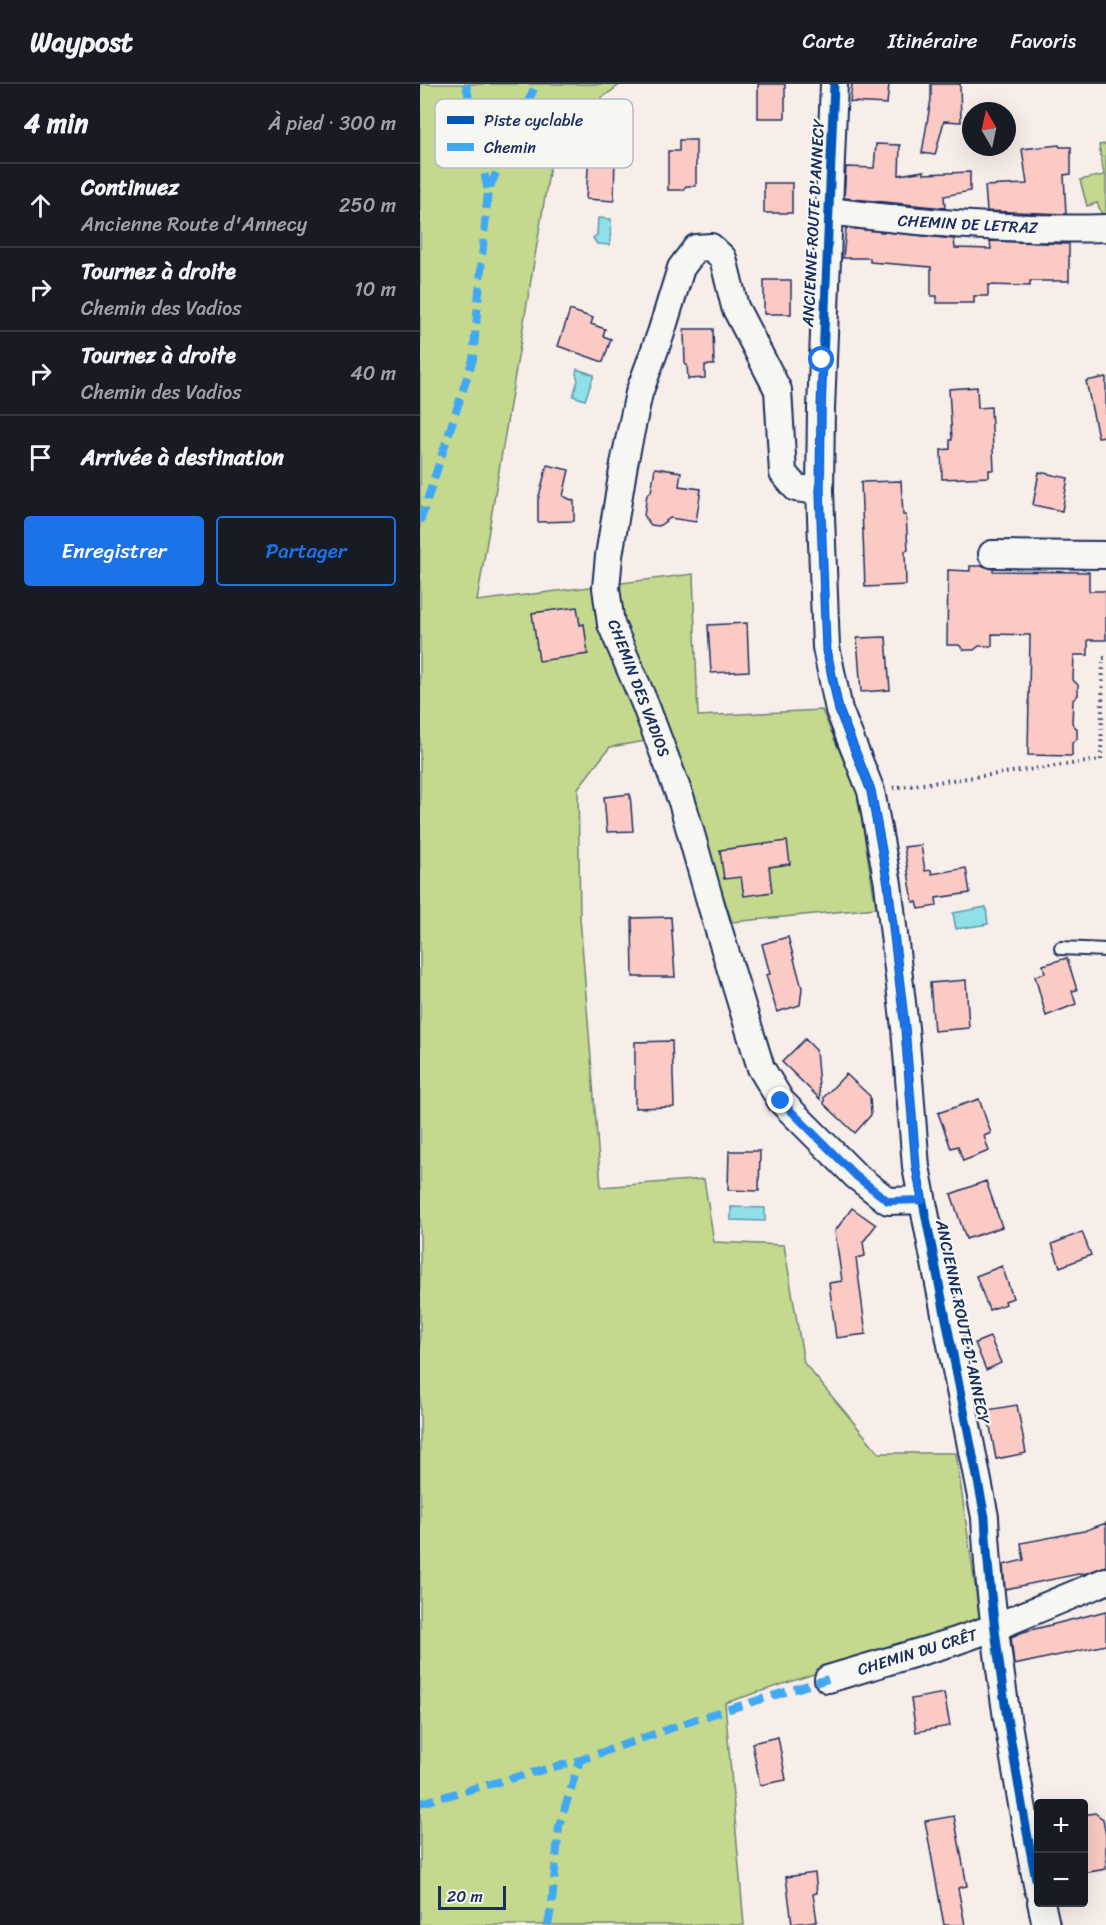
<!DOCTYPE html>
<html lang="fr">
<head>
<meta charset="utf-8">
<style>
	:root { --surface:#171b24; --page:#20242c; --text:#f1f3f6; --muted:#9ea1a6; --line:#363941; --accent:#1a73e8 }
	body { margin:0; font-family:Sriracha,sans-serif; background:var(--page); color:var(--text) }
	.controls { position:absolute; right:18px; bottom:18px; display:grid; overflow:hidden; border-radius:6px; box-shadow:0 6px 24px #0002 }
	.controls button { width:54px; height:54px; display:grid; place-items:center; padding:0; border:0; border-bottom:2px solid var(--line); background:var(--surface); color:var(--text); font:30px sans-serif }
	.compass { position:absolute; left:542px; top:18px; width:54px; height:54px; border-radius:50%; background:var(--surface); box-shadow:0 6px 24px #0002; rotate:351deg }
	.scale { position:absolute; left:18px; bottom:15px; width:68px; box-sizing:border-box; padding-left:6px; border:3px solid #1b2f5e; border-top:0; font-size:16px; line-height:21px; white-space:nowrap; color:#1b2f5e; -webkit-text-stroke:4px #f6f6f2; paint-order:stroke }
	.stop { position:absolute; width:18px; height:18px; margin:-14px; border:4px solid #1a73e8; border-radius:50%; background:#fff }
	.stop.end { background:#1a73e8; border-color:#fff; box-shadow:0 2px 6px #0008 }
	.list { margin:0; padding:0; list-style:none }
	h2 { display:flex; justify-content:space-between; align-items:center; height:78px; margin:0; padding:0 24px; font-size:26px }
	h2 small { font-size:20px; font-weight:400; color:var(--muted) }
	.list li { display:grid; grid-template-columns:39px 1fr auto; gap:18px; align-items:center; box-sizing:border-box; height:84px; padding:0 24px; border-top:2px solid var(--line) }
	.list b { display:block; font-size:22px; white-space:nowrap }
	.list p { margin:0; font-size:20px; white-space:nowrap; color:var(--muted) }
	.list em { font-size:20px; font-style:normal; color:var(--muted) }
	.actions { display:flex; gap:12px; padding:18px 24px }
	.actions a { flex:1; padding:14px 0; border:2px solid var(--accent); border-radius:6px; text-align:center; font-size:21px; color:var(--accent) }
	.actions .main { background:var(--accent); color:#fff }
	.icon { flex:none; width:33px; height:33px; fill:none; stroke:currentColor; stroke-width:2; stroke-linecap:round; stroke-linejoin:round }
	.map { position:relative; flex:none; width:686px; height:1841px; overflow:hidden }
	header { display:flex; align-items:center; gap:36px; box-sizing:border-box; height:84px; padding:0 30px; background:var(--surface); border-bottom:2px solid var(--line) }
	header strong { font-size:28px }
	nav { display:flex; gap:33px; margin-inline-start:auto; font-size:21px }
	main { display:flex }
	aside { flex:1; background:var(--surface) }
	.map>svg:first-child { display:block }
	.green { fill:#c4d88e; stroke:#708476; stroke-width:1.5 }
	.water { fill:#8fe0e8; stroke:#6199b1; stroke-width:1.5 }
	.building { fill:#fbcac5; stroke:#1b2f5e; stroke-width:1.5 }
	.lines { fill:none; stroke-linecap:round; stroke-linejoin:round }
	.service-casing { stroke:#1b2f5e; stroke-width:16 }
	.minor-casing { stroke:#1b2f5e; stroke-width:30 }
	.path { stroke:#1b2f5e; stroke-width:4; stroke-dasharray:1.5 4.5; stroke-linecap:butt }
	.service { stroke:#f6f6f2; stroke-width:12 }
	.minor { stroke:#f6f6f2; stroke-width:26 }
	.quiet { stroke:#3fa9f5; stroke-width:8; stroke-dasharray:15 8; stroke-linecap:butt }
	.cycleway-casing { stroke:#f6f6f2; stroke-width:13 }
	.cycleway { stroke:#0057b8; stroke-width:9 }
	.route { stroke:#1a73e8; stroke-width:8 }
	.labels { text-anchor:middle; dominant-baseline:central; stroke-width:4.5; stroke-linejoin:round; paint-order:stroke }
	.street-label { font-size:16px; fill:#1b2f5e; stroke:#f6f6f2 }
	.key { fill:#f6f6f2; stroke:#b4bac6; stroke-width:1.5 }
	.key-label { font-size:16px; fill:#1b2f5e }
</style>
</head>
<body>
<header>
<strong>Waypost</strong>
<nav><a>Carte</a><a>Itinéraire</a><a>Favoris</a></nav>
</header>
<main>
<aside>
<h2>4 min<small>À pied · 300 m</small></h2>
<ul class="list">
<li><svg class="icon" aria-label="ahead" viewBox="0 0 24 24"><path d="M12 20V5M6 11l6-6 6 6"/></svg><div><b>Continuez</b><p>Ancienne Route d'Annecy</p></div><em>250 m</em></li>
<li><svg class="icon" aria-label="right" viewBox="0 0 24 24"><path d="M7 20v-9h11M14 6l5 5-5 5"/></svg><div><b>Tournez à droite</b><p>Chemin des Vadios</p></div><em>10 m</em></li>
<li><svg class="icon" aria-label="right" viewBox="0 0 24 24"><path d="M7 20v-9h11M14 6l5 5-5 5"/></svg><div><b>Tournez à droite</b><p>Chemin des Vadios</p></div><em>40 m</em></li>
<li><svg class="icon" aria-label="arrive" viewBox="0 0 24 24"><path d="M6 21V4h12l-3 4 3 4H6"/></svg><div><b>Arrivée à destination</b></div></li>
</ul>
<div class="actions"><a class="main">Enregistrer</a><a>Partager</a></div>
</aside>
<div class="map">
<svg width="686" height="1841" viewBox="0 0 686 1841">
	<rect width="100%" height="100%" fill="#f7ede9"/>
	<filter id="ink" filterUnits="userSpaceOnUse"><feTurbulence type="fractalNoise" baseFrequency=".0167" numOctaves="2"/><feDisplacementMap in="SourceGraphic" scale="12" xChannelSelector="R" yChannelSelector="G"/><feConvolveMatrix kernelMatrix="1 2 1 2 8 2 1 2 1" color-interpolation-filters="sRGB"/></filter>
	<g filter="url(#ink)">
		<path class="green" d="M0,0H201L136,47L57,517L273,490L278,632L402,626L437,708L456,824L312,838L250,653L190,663L158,704L160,834L181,1103L284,1095L294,1158L364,1161L384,1279L459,1369H536L560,1536L305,1619L324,1841H0Z
			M686,60V135H684L677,119L667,122L660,96L684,91L679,61Z"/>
		<path class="water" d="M178,134L191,135L190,161L177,160L173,154L177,151Z
			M157,285L174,291L165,316L153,312L158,296L156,290Z
			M566,823L568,840L536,845L533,829Z
			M311,1123L345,1124V1137L311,1136Z"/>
		<path class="building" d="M338,0H365V34H338Z
			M432,0H469L467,20L430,18Z
			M511,0H540L541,38L524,37L515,71L502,69L511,15Z
			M259,56H276V102H266L263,106H248V67H259Z
			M456,60L480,61L479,91L504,87V90L550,88V107L524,112L525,124L424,114L426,83L454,84Z
			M639,61L640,63H651V90L644,91L646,130L567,127L565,102L607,100L602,65Z
			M169,70L195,71L194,117L166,115Z
			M344,99H372V129H344Z
			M426,144L534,155L535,164L571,165L570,157L649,160V197H610V202L568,201V212H554V219H517V212H511V183L450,178V174H423Z
			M344,196H371V230H344Z
			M150,226L173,234L171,240L185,245L183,252L191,255L183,278L138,262Z
			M264,245H293L294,281H285V294L268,295L267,281H265Z
			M686,293V352L678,353L666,297Z
			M557,303L558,324L571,323L574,386H569V393L522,395L521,366L530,365V356H532L529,305Z
			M127,381L149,386L143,412L154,417V437L118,438V416Z
			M235,384L261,388L259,402L281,405L276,438L250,434L239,442L231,441L224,432L227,410L231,408Z
			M619,388L648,394L642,427L613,421Z
			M481,397L483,431H486L488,466L485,467L486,501L445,503L441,398Z
			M550,482H564L573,485V487L669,488V507H686V556H668V571H654L653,596L658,601V611L653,616L652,639L657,645V655L652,659V672L608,671L610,551L572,550V562H559L554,566H544L539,561H527L528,486L550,487Z
			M157,523L160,541L164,540L168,570L119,577L112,529Z
			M327,539L329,587L291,589L288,541Z
			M466,553L470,606L441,608L437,554Z
			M210,710L213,747L187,748L184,713Z
			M367,757L370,780L349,783L352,808L324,812L321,793L304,795L300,766Z
			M501,761L505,787L511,786L512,790L546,784L550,809L516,814L517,822L499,825L497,818H493L484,763Z
			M251,833L255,893H213L212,834Z
			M368,853L382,904L380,921L357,928L346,891L350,890L342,860Z
			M647,874L657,906L652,907L656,920L626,932L615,892L625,889L623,881Z
			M546,896L549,944L514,947L510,899Z
			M385,955L396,966L400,1015L362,978Z
			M252,957L254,1023L215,1024V958Z
			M426,990L450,1012L451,1031L435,1049L404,1020V1013Z
			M559,1015L571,1049L564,1052L569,1067L543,1077L538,1062L531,1064L518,1029Z
			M309,1067H340L339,1107L308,1106Z
			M566,1097L582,1143L546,1155L531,1110Z
			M432,1124L456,1141L443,1158L445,1172L436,1174L446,1250L416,1254L409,1199L422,1197L415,1147Z
			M662,1148L671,1171L640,1183L632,1160Z
			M582,1182L593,1214L585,1217L586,1220L569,1226L556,1192Z
			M570,1253L581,1279L566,1286L555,1259Z
			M597,1321L606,1369L576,1375L567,1326Z
			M686,1439V1482L664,1490L663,1489L585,1505L583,1481L604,1476L601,1459L664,1447Z
			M686,1527V1561L594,1581L591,1553L603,1548Z
			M524,1609L530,1642L496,1648L491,1615Z
			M358,1653L366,1696L340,1701L332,1659Z
			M675,1729L683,1735L686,1752V1785L663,1789V1731Z
			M534,1732L547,1802L538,1804L545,1841H524L505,1737Z
			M395,1789L397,1809L393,1810L397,1837L372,1840L366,1793Z"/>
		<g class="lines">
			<defs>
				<path id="service" d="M641,864L686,866"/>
				<path id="minor" d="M414,0L401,325L400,407L406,563L419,626L451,707L468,800L485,944L496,1083L565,1433C568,1501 577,1567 587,1634C597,1691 606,1748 618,1805
					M409,127C502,139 593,147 686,144
					M400,407L376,404L363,389L358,306L315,223L303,174L291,163L276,164L261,184L241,249L219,309L204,380L189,472L186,504L191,540L225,620L262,718L292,824L341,984L361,1017L436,1092L468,1117L502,1116
					M572,470L686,471
					M408,1595L533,1558L573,1544L686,1497
					M621,1818L626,1841"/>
			</defs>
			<use href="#service" class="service-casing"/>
			<use href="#minor" class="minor-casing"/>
			<path class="path" d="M473,704L681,676L683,574H686"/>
			<use href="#service" class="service"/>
			<use href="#minor" class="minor"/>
			<path class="quiet" d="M46,0L68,107
				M0,438L53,275L68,107L116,0
				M0,1719L160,1676L283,1633L408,1595
				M128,1841L132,1819L139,1742L160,1676"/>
			<defs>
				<path id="cycleway" d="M414,0L401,325L400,407L406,563L419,626L451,707L468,800L485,944L496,1083L565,1433C568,1501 577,1567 587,1634C597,1691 606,1748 618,1805"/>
			</defs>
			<use href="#cycleway" class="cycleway-casing"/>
			<use href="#cycleway" class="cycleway"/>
		</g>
	</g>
	<g class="lines" filter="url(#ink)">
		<path class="route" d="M361,1017L436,1092L468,1117L502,1116L496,1083L485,944L468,800L451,707L419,626L406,563L400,407L402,276"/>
	</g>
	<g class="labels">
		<g class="street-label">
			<text transform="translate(393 139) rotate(-87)">ANCIENNE ROUTE D'ANNECY</text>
			<text transform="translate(548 140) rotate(3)">CHEMIN DE LETRAZ</text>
			<text transform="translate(219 604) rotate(69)">CHEMIN DES VADIOS</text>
			<text transform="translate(543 1238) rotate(78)">ANCIENNE ROUTE D'ANNECY</text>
			<text transform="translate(497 1568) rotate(-17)">CHEMIN DU CRÊT</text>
		</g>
	</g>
	<rect x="15" y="15" width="198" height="69" rx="9" class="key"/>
	<rect x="27" y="32" width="27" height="8" fill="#0057b8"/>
	<rect x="27" y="59" width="27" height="8" fill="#3fa9f5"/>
	<g class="key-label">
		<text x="64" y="42">Piste cyclable</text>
		<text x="64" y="69">Chemin</text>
	</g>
</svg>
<div class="controls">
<button>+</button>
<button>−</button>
</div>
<svg class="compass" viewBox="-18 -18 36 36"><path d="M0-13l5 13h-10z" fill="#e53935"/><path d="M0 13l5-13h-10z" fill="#9ea1a6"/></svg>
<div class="scale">20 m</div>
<div class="stop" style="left:402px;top:276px"></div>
<div class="stop end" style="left:361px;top:1017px"></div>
</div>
</main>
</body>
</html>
